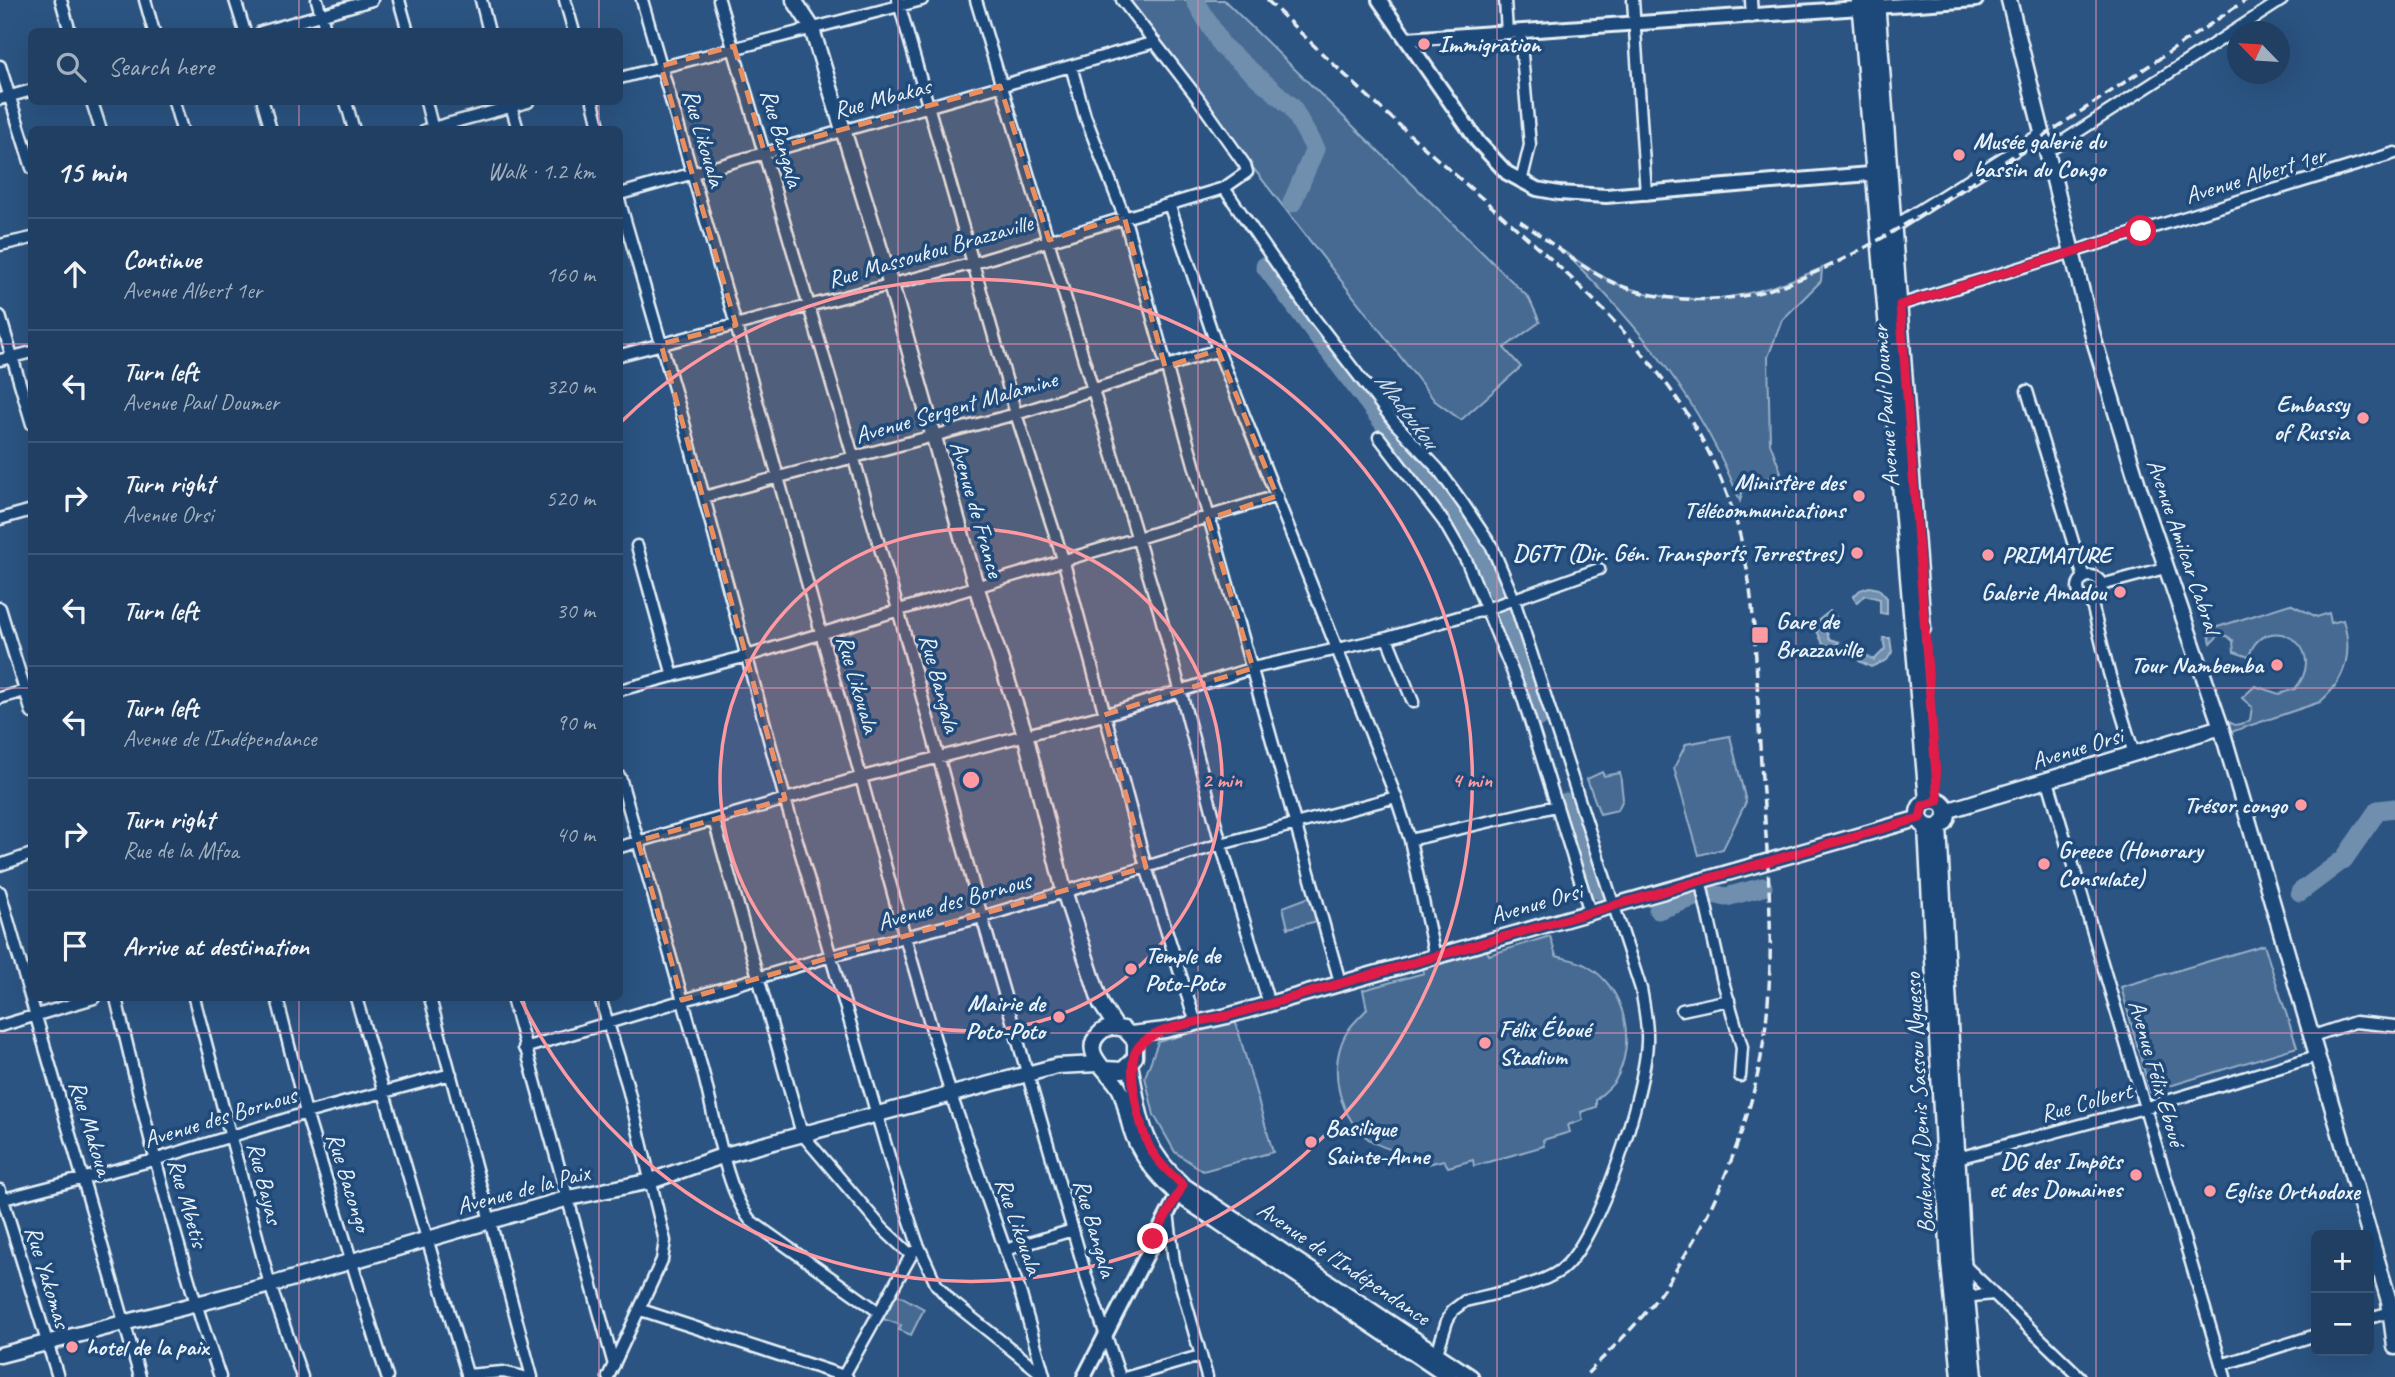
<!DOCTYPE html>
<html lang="en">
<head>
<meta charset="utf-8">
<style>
	:root { --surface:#203f62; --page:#284668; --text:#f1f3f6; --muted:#a2afbe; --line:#3d5877 }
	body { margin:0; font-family:Caveat,sans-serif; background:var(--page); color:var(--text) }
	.controls { position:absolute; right:21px; bottom:21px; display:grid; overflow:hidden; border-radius:10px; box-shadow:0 7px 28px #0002 }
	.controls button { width:63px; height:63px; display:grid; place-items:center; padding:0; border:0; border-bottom:2px solid var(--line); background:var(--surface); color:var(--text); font:35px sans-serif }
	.compass { position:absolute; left:2227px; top:21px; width:63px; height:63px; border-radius:50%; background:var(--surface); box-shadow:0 7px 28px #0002; rotate:295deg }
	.stop { position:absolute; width:21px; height:21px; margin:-16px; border:5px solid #e11d48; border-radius:50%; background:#fff }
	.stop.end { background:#e11d48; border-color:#fff; box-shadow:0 2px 7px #0008 }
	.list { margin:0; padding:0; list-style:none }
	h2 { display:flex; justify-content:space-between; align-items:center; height:91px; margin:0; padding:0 28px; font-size:30px }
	h2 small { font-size:23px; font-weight:400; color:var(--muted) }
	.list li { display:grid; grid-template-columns:46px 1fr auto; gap:21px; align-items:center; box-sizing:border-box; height:112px; padding:0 28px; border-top:2px solid var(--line) }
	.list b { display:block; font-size:26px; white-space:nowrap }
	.list p { margin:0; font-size:23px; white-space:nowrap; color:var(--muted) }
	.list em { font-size:23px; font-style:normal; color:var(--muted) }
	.icon { flex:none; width:38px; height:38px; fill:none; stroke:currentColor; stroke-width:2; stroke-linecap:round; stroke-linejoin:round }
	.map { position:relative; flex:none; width:2395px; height:1377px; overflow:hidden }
	.search { position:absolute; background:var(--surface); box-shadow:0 7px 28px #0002; left:28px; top:28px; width:595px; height:77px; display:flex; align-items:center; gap:18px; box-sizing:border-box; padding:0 24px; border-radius:10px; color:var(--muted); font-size:26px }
	.panel { position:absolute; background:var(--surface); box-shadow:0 7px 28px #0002; left:28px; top:126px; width:595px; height:875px; border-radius:10px }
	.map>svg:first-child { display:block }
	.green { fill:#476b93; stroke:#98aec6; stroke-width:2 }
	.water { fill:#708ead; stroke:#a0b6cb; stroke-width:2 }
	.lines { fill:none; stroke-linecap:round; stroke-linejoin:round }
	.river { stroke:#708ead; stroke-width:19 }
	.minor-casing { stroke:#e8f1f8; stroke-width:15 }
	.tertiary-casing { stroke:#e8f1f8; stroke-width:18 }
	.secondary-casing { stroke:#e8f1f8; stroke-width:19 }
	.primary-casing { stroke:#e8f1f8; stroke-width:21 }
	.minor { stroke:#1f4a7a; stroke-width:10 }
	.tertiary { stroke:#1f4a7a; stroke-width:12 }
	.secondary { stroke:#1f4a7a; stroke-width:14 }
	.primary { stroke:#1f4a7a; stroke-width:16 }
	.rail { stroke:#e8f1f8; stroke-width:3.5; stroke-dasharray:10 5; stroke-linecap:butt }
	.route { stroke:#e11d48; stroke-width:9 }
	.marked { fill:#e88e5f; fill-opacity:0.2; stroke:#e88e5f; stroke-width:5; stroke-dasharray:14 9; stroke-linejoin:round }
	.grid { fill:none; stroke:#d78fb1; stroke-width:2; stroke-opacity:0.55 }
	.ring { fill:none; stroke:#ff9aa2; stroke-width:3.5 }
	.poi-dot { fill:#ff9aa2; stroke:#1f4a7a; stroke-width:2.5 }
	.labels { text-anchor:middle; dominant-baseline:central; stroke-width:7; stroke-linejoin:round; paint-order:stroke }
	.poi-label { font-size:24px; font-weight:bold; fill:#e8f1f8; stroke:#1f4a7a; text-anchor:start }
	.street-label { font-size:24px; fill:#e8f1f8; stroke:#1f4a7a }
	.water-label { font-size:26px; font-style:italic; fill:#d0dde9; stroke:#1f4a7a }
	.centre { fill:#ff9aa2; stroke:#1f4a7a; stroke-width:3.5 }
	.ring-label { font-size:21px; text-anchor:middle; font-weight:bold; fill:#ff9aa2; stroke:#1f4a7a; stroke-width:7; stroke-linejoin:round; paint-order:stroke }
</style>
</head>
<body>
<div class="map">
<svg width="2395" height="1377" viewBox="0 0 2395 1377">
	<rect width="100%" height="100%" fill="#2b5482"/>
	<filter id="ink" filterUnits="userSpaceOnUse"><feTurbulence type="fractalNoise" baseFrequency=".0143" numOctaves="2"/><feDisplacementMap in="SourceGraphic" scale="14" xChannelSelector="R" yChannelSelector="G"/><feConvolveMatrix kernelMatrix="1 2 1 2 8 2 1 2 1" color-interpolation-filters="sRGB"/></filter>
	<g filter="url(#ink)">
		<path class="green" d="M1122,0H1224L1529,298L1540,322L1504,348L1521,367L1461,420L1435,401Z
			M1563,251C1583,264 1605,281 1628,288C1701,311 1756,296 1822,268L1821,281L1782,320L1768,357L1770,443L1781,472L1743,490L1740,501C1702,402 1638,324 1563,251Z
			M2290,604L2317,617L2329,613L2331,623L2343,620C2353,652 2346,680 2320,702L2231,732L2228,721L2235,725L2245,723L2250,720L2252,707L2242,698L2255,686L2279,694L2295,689C2333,643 2261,609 2249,657L2234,652L2233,641L2227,636H2218L2211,643L2208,630Z
			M1730,736L1746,802L1723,849L1699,855L1674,768L1686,744Z
			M1602,772L1604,776L1620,773L1623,799L1618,810L1600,814L1587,779Z
			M1312,896L1318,921L1288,928L1283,907Z
			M1550,936L1556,956C1566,959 1578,960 1587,966C1626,988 1637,1043 1615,1081C1610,1088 1602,1094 1596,1100V1107L1581,1112L1583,1120L1568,1125L1570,1132L1543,1140L1544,1146L1474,1166L1473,1160L1448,1167L1444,1160L1428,1164L1425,1157L1408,1160L1405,1154C1396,1151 1384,1148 1375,1143C1338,1123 1325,1063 1349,1029C1354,1022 1361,1016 1367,1009L1363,990L1424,973L1422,966L1486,948L1489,955Z
			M2264,945L2297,1047L2150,1092L2121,987Z
			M1235,1020L1273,1152L1203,1171L1175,1152L1154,1115L1145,1077L1158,1042Z
			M897,1294L924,1309L911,1335L899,1330L901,1325L883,1319Z"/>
		<path class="water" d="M1869,587L1879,589L1887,598V614L1880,613V599L1865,595L1857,603L1853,597L1860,590Z
			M1830,611L1836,617L1825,625L1829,639L1839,642L1833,648L1823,644L1817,631L1820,619Z
			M1883,638H1890L1892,652L1887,660L1871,667L1859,661L1862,653L1874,660L1885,649Z"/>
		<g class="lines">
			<path class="river" d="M1195,0L1222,46L1292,107L1315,149L1292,203
				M1265,266L1457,521L1498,591
				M1504,612L1540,717
				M1566,802L1598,890
				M2300,892L2344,859L2378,810L2395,808
				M1709,893L1726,897L1763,887
				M1658,910L1695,897"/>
			<defs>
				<path id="minor" d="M61,0L70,32
					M145,0L154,32
					M235,0L245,32
					M317,0L326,32
					M399,0L408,32
					M481,0L489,32
					M565,0L574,32
					M642,0L736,325L905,937L951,1095L1021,1295L1044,1375
					M719,0L898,609L982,917L1089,1286L1120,1377
					M898,0L1016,414L1063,559L1146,867L1196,1023
					M976,0L1159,610L1221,844L1269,1004
					M1505,0L1507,33
					M1633,0L1646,194
					M1751,0L1752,17
					M261,32L372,0
					M1520,32L1530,145L1521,182
					M0,66L32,168
					M1071,66L1085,116L1124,216L1340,982
					M620,78L922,0
					M0,99L32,90
					M92,102L101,130
					M174,102L182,130
					M263,102L271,130
					M346,102L354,130
					M426,102L433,130
					M510,102L518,130
					M593,102L600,130
					M425,130L528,102
					M2048,151L2282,0
					M1224,188L1314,318L1395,423L1438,469L1464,505L1492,547L1513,597L1641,989C1644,1006 1648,1025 1647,1042C1645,1091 1599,1241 1561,1270C1539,1286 1492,1294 1465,1301L1453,1310L1447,1321L1437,1353
					M620,194L1155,42
					M620,203L683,419L785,799L893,1170L917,1242L936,1284L951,1301L1042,1374
					M1169,204L1218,350L1396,797L1410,840L1435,957
					M1890,229L2044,132
					M0,245L32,238
					M1896,306L2395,153
					M0,316L32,424
					M620,355L974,263L1224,188L1247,172L1245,165L1197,97L1122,0
					M0,360L32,352
					M2027,391L2084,578
					M1379,437L1444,522L1467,562L1522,695L1590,912
					M704,497L1016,414L1218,350
					M0,519L32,510
					M637,546L673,676
					M2078 588a12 12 0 1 1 24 0a12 12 0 1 1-24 0Z
					M2101,585L2165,568
					M2091,600L2109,673L2134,754
					M0,608L32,713
					M1387,638L1413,702
					M620,690L747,656L1277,496
					M0,698L32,689
					M620,777C647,873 674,969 701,1065C713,1105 725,1192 751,1221L879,1312
					M2048,781L2225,1377
					M714,820L802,1134L883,1229L911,1255
					M1410,840L1556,806
					M620,847L862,777L1104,715L1253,668L1387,638L1486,609L1599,569
					M0,865L32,854
					M1700,879L1722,978L1742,1047L1740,1076
					M0,892L140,1377
					M116,998C146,1126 177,1252 220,1377
					M194,998L270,1285L302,1377
					M277,998L306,1113L387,1377
					M356,998L468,1377
					M430,998L532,1377
					M512,998L614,1365
					M600,998L627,1084L665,1241L662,1260L608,1377
					M1682,1010L1729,1000
					M0,1026L94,998
					M2310,1037L2355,1022L2395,1026
					M524,1048L831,956L982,917L1221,844L1396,797
					M1954,1159L2144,1108L2317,1056
					M0,1190L58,1377
					M0,1200L154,1160L306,1113L451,1074
					M1168,1212L1174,1261L1207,1377
					M1005,1250L1073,1230
					M1962,1263L2080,1377
					M1963,1297L1993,1294
					M641,1310L847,1377
					M2369,1318L2391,1312
					M2221,1365L2316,1335
					M467,1375L503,1372L524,1377
					M843,1377L913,1252
					M1128,1377L1200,1356"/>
				<path id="tertiary" d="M1379,0L1478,142L1507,173L1537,189L1559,193L1606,196L1882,173
					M1407,39L1976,0
					M1084,1377L1181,1188"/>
				<path id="secondary" d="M794,0L811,26L891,285L976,586L1025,734L1064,891L1101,1004L1116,1027
					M2009,0L2094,340L2139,488L2221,727L2389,1301L2395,1347
					M1946,811L2221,727
					M1131,1034L1165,1030L1227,1016L1920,818
					M1130,1064C1141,1118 1140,1146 1183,1185L1471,1377
					M1105,1069L1123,1070L1135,1057V1041L1124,1029C1115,1027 1106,1026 1099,1034C1078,1054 1114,1074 1121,1092C1126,1104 1127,1117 1131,1129C1139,1155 1157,1176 1177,1194L1449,1377
					M0,1355L270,1285L569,1198L651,1181L725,1155L1057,1066L1098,1064"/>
				<path id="primary" d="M1860,0L1928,801
					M1876,0L1922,628
					M1919 814a14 14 0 1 1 28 0a14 14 0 1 1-28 0Z
					M1927,827L1950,1263L1961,1377
					M1938,827L1962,1258L1974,1377"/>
			</defs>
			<use href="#minor" class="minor-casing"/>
			<use href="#tertiary" class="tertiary-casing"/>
			<use href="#secondary" class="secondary-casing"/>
			<use href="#primary" class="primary-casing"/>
			<use href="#minor" class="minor"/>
			<use href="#tertiary" class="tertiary"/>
			<use href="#secondary" class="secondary"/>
			<use href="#primary" class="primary"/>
			<path class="rail" d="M1267,0C1327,59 1388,116 1452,172C1533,243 1619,313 1680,403C1705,440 1726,485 1738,528C1757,598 1756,674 1760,746C1767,870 1785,997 1746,1118C1725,1185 1693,1250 1651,1306C1631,1331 1606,1354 1584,1377
				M1520,221C1554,244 1588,275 1627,288C1669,303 1726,303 1768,290C1840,268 1906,224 1969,184C2063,125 2154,62 2246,0"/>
		</g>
	</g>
	<g class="lines" filter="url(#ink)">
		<path class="route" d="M1153,1239L1183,1185C1171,1174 1158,1163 1150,1148C1140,1130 1125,1067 1137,1049C1151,1027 1203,1021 1227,1016L1920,818L1923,805L1938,801L1900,305L2141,231"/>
	</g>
	<path class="marked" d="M734,46L764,151L1000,86L1049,240L1124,216L1165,367L1218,350L1277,496L1208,519L1253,668L1104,715L1146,867L682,1000L638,841L785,799L661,344L736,325L661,66Z"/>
	<path class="grid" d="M299,0V32M599,0V32M898,0V1377M1198,0V1377M1497,0V1377M1796,0V1377M2096,0V1377M299,102V130M599,102V130M0,344H32M620,344H2395M0,688H32M620,688H2395M299,998V1377M599,998V1377M0,1033H2395"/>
	<circle cx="971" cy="780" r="251" fill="#ff9aa2" fill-opacity=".12"/>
	<g class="ring">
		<circle cx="971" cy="780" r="251"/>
		<path d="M620 423A501 501 0 1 1 521 1000"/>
	</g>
	<g class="poi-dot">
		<circle cx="1424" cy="44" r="7"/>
		<circle cx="1959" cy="155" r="7"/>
		<circle cx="2363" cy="418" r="7"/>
		<circle cx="1859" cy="496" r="7"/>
		<circle cx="1857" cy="553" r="7"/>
		<circle cx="1988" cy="555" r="7"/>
		<circle cx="2120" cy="592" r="7"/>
		<rect x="1751" y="626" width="18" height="18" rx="3.5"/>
		<circle cx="2277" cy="665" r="7"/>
		<circle cx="2301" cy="805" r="7"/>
		<circle cx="2044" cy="864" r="7"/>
		<circle cx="1131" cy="969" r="7"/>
		<circle cx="1059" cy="1017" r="7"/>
		<circle cx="1485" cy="1043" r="7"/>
		<circle cx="1311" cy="1142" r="7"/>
		<circle cx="2136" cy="1175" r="7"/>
		<circle cx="2210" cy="1191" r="7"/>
		<circle cx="72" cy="1347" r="7"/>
	</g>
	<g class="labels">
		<g class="poi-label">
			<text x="1438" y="44">Immigration</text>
			<text x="1973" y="141">Musée galerie du<tspan x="1973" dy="28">bassin du Congo</tspan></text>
			<text x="2349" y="404" text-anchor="end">Embassy<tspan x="2349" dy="28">of Russia</tspan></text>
			<text x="1845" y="482" text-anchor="end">Ministère des<tspan x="1845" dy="28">Télécommunications</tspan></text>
			<text x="1843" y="553" text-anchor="end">DGTT (Dir. Gén. Transports Terrestres)</text>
			<text x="2002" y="555">PRIMATURE</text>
			<text x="2106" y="592" text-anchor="end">Galerie Amadou</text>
			<text x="1776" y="621">Gare de<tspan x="1776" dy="28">Brazzaville</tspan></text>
			<text x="2263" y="665" text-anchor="end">Tour Nambemba</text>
			<text x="2287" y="805" text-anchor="end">Trésor congo</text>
			<text x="2058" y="850">Greece (Honorary<tspan x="2058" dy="28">Consulate)</tspan></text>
			<text x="1145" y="955">Temple de<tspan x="1145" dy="28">Poto-Poto</tspan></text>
			<text x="1045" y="1003" text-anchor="end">Mairie de<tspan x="1045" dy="28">Poto-Poto</tspan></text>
			<text x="1499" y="1029">Félix Éboué<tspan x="1499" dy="28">Stadium</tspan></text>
			<text x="1325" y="1128">Basilique<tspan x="1325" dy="28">Sainte-Anne</tspan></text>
			<text x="2122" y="1161" text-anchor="end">DG des Impôts<tspan x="2122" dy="28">et des Domaines</tspan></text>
			<text x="2224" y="1191">Eglise Orthodoxe</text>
			<text x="86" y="1347">hotel de la paix</text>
		</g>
		<g class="street-label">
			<text transform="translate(882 98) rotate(-15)">Rue Mbakas</text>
			<text transform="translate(704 138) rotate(74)">Rue Likouala</text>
			<text transform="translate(782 138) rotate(74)">Rue Bangala</text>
			<text transform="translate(2255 175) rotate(-17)">Avenue Albert 1er</text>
			<text transform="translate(930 251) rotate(-16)">Rue Massoukou Brazzaville</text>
			<text transform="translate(1885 406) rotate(-94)">Avenue Paul Doumer</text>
			<text transform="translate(956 407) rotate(-16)">Avenue Sergent Malamine</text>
			<text transform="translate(977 509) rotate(74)">Avenue de France</text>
			<text transform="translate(2184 546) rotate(71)">Avenue Amilcar Cabral</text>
			<text transform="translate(940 683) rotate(75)">Rue Bangala</text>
			<text transform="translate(858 684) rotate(74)">Rue Likouala</text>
			<text transform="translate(2077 748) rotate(-17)">Avenue Orsi</text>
			<text transform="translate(954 901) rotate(-16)">Avenue des Bornous</text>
			<text transform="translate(1536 903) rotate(-16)">Avenue Orsi</text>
			<text transform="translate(2157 1073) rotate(74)">Avenue Félix Eboué</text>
			<text transform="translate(2086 1102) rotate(-15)">Rue Colbert</text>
			<text transform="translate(1919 1103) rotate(-93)">Boulevard Denis Sassou Nguesso</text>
			<text transform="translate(220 1117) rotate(-17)">Avenue des Bornous</text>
			<text transform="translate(91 1128) rotate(73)">Rue Makoua</text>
			<text transform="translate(349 1182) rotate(73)">Rue Bacongo</text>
			<text transform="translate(265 1183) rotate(76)">Rue Bayas</text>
			<text transform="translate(523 1189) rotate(-15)">Avenue de la Paix</text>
			<text transform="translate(188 1203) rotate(74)">Rue Mbetis</text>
			<text transform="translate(1019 1226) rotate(71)">Rue Likouala</text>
			<text transform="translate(1095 1228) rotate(74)">Rue Bangala</text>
			<text transform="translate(1344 1263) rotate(34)">Avenue de l'Indépendance</text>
			<text transform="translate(48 1277) rotate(73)">Rue Yakomas</text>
		</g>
		<g class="water-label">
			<text transform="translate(1407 410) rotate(53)">Madoukou</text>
		</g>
	</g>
	<circle cx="971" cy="780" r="10" class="centre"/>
	<g class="ring-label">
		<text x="1222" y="787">2 min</text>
		<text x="1472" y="787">4 min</text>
	</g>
</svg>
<div class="controls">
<button>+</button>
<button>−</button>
</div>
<svg class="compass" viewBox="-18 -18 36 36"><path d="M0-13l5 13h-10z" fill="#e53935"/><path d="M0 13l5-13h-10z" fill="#a2afbe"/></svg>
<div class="stop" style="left:2141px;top:231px"></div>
<div class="stop end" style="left:1153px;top:1239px"></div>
<div class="search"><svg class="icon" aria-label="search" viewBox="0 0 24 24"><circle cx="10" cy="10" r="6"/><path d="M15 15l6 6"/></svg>Search here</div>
<section class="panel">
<h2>15 min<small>Walk · 1.2 km</small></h2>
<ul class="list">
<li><svg class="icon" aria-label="ahead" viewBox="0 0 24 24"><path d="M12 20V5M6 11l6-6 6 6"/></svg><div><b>Continue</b><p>Avenue Albert 1er</p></div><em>160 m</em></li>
<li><svg class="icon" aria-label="left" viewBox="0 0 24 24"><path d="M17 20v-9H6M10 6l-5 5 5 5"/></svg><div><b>Turn left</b><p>Avenue Paul Doumer</p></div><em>320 m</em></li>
<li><svg class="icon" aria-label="right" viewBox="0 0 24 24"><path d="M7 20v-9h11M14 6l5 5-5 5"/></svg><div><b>Turn right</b><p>Avenue Orsi</p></div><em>520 m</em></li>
<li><svg class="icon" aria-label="left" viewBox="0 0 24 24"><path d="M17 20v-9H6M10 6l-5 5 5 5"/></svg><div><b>Turn left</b></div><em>30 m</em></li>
<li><svg class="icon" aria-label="left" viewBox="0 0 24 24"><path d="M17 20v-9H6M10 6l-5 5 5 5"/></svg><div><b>Turn left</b><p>Avenue de l'Indépendance</p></div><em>90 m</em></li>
<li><svg class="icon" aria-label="right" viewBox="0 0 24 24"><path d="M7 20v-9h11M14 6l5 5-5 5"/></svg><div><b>Turn right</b><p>Rue de la Mfoa</p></div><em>40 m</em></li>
<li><svg class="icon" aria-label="arrive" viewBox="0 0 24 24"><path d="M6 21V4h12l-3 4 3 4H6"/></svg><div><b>Arrive at destination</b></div></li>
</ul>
</section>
</div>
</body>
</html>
